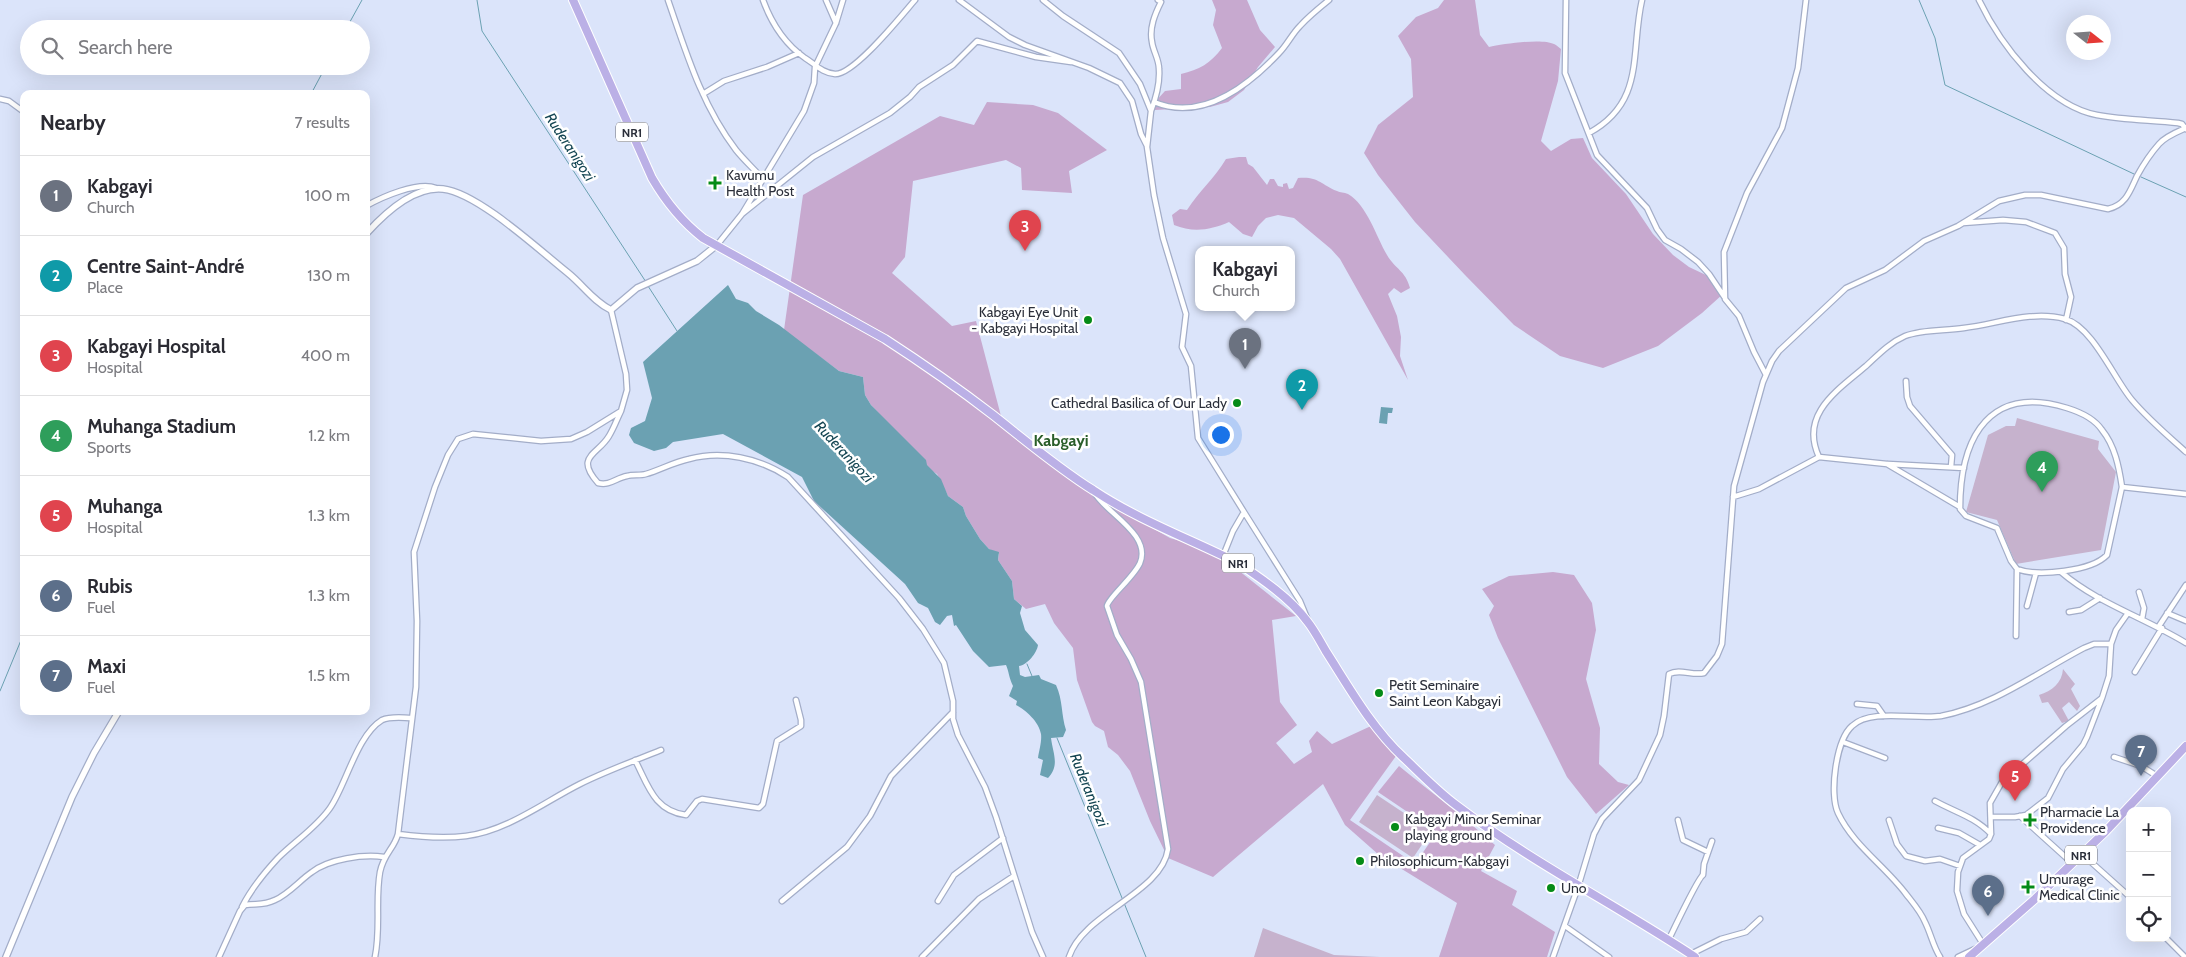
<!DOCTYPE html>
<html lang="en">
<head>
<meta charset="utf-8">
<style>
	:root { --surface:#fff; --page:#f2f2f3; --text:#2b2b33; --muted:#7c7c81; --line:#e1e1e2; --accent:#2563eb }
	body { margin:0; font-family:Cabin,sans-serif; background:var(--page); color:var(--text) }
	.controls { position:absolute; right:15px; bottom:15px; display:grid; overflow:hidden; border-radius:10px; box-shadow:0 5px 20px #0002 }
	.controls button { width:45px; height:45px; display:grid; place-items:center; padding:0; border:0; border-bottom:1px solid var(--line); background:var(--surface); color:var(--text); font:25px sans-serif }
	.compass { position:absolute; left:2066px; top:15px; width:45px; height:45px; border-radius:50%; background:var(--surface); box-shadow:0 5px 20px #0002; rotate:107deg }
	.you { position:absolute; left:1220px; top:434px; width:18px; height:18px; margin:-12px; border:4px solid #fff; border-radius:50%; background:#1a73e8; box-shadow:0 0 0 8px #1a73e833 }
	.badge { display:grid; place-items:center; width:32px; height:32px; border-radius:50%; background:var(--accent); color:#fff; font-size:16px; font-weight:700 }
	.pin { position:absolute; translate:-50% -41px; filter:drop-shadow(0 1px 2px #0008) }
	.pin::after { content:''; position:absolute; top:26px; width:18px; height:15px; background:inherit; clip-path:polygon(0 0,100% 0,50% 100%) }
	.popup { position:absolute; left:1195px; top:246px; width:100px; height:65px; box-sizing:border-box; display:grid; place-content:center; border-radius:10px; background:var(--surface); filter:drop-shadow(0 1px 4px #0005); font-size:16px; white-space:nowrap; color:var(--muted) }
	.popup b { font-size:19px; color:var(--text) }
	.popup::after { content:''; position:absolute; left:50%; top:100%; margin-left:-10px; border:10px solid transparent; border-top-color:var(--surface) }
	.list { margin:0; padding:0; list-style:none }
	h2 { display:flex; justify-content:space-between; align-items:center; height:65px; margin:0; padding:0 20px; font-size:21px }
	h2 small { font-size:16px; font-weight:400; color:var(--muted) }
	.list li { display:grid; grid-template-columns:32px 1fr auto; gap:15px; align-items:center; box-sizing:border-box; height:80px; padding:0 20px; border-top:1px solid var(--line) }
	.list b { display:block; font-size:19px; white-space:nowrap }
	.list p { margin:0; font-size:16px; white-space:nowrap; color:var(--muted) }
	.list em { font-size:16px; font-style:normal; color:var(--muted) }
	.icon { flex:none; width:28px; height:28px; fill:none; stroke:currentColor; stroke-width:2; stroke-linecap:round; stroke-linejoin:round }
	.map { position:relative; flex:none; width:2186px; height:957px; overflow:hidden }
	.search { position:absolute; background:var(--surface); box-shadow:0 5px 20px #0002; left:20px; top:20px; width:350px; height:55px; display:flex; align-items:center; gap:12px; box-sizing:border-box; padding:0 18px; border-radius:28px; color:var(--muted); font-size:19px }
	.panel { position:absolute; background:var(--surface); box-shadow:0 5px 20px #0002; left:20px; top:90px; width:350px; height:625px; border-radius:10px }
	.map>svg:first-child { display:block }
	.green { fill:#c6b2cd }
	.forest { fill:#c7a9cf }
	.water { fill:#6ba1b2 }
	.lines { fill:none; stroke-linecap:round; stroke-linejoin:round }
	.stream { stroke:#6ba1b2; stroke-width:1 }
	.minor-casing { stroke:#a3adc8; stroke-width:7 }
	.tertiary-casing { stroke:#a3adc8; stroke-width:8 }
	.trunk-casing { stroke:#fff; stroke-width:10 }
	.minor { stroke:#fff; stroke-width:4.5 }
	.tertiary { stroke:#fff; stroke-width:5.5 }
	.trunk { stroke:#bbb0e6; stroke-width:8 }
	.poi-dot { fill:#058b17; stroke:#fff; stroke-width:2 }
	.labels { text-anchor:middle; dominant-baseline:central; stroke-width:5; stroke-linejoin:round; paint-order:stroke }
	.shield { fill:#fff; stroke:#6b6d75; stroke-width:1 }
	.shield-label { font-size:12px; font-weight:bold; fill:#2b2f3a }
	.poi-label { font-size:14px; fill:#2b2f3a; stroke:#fff; text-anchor:start }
	.water-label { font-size:15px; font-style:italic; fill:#154653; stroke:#fff }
	.quarter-label { font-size:16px; font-weight:bold; fill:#2a5e2a; stroke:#fff }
</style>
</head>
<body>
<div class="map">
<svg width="2186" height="957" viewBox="0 0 2186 957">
	<rect width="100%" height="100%" fill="#dbe4fa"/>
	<path class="green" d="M2017,418L2099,441L2098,449L2116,472L2101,550L2016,564L1997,520L1966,512L1988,435L2006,426H2015Z
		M2063,669L2075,684L2071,689L2080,706L2077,711L2069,702L2062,708L2069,721L2062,723L2048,702L2042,703L2039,695C2052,691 2062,683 2063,669Z
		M1377,795L1431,831L1413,858L1359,822Z
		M1263,928L1334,955L1380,957H1254Z"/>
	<path class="forest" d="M1212,0H1247L1260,30L1275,47L1258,67L1244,90L1228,102L1210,107L1155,110V102L1165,91L1181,89V74C1199,70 1211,63 1222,48L1213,25L1216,10Z
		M1444,0H1475L1480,35L1489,47C1503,44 1542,38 1554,44C1557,45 1558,47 1561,49L1558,81L1541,141L1551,151L1571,139L1583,138L1592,158L1626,194L1653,234L1673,255L1689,267L1708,276L1723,294L1702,313L1658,346L1603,368L1560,356L1514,325L1465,275L1415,222L1378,175L1364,153L1378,125L1413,97L1411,59L1398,36L1416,17L1438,8Z
		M987,102L1033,105L1058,113L1107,150L1069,171L1072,193L1022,190L1021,168L1006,160L913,181L905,257L892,273L952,326L976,321L1001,416L1089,492L1170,538L1214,551L1296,616L1272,620L1280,702L1297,725L1276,743L1294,764L1312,752L1309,741L1317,731L1332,744L1371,726L1396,756L1350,820L1415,864L1437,832L1378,792L1399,766C1431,792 1464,817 1495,845L1481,871L1517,891L1512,905L1555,932L1547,957H1439L1457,903L1379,855L1345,825L1323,784L1213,877L1168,858L1150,821L1130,771L1118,755L1108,747L1104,731L1095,726L1092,722L1077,680L1073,648L1054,623L1045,604L1026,609L1014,599L1012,581L998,560L999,554L989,549L980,539L966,516L963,507L948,496L937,474L932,471L871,405L865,395L863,377L839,371L784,330L803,195L940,116L974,125Z
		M1239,157H1246L1248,164L1253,167L1267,185L1270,179H1274L1278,186L1283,187V184L1287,183L1289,189L1293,188L1298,178C1318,176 1320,184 1337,191C1340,193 1344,192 1348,194C1367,205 1376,236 1387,255C1396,270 1405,270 1410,288L1401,293L1394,288L1388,294L1397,316L1401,337L1400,356L1408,380L1340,259L1331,249L1294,218L1278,215L1266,218L1258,226L1252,237L1243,234L1229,222C1211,230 1193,233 1174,225L1172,215L1180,209L1187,210C1199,191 1215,178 1226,159Z
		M1553,572L1574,575L1592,603L1596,630L1586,679L1600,728L1599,764L1618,782L1629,785L1596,814L1567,777L1498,638L1489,615L1494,606L1482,589L1509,576Z"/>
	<path class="water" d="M728,285L736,299L748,303L756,311L779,325L839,371L863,377L865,395L871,405L926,460L927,465L941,479L948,496L963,507L966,516L980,539L989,549L999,552L998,560L1012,581L1014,599L1022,606L1020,613L1025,630L1038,645C1037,653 1027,665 1019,666L1020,675L1025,677L1039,675L1041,679L1056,685C1063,700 1061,715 1066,730L1063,737L1051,738C1053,754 1060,765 1048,778L1040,775L1043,760L1038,758C1039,751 1042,741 1041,734C1039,722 1026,710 1016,705L1017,701L1009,696L1013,686C1009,678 1009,672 1006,665L989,667L973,651L956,625L954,626L952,615L947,616L940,625L935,622L928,608L918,603L905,584L814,501L802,477L723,434L673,442L666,448L654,451L634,443L629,435L631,428L645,421L652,398L643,362Z
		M1381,407L1393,408L1392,413H1388L1387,424L1379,423Z"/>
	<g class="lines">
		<path class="stream" d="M477,0L482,31L646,282
			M1919,0L1935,38L1945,85L2134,174
			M346,29L362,0
			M311,94L326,66
			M2141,177L2186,197
			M648,286L677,331
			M1027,664L1032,676
			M0,691L24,633
			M1057,738L1146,957"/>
		<defs>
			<path id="minor" d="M668,0C686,52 702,106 736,150C744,160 754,169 762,178
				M763,0C771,22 785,44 805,58C815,64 822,73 835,74C854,75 901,16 915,0
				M826,0L836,23
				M959,0L1009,37L1025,45L1089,68L1120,83L1132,101L1141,134L1147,146
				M1043,0L1063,16L1119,53L1140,84L1151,111L1147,147L1154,195L1163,238L1186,314L1182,347L1191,366L1198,438L1244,512L1233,531L1223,556
				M1566,0L1565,73L1597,155L1647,208L1657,229L1665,240L1681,249L1698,262L1709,274L1725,298
				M1979,0C2000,44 2046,105 2097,115C2124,120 2151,120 2178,123L2182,124L2186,129
				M703,94L724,81L767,67L799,53
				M0,99L9,101L24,112
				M1154,102C1202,122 1247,87 1279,53C1287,45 1292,34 1300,26C1309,16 1319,8 1329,0
				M1151,111C1156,98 1160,82 1159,69C1159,59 1153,51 1152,42C1149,28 1155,14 1161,2L1158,0
				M1589,133C1646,102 1630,52 1642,0
				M366,206C382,197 418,181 436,188
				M742,214L813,157L890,113L910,97L919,87L953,65L977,41L1036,57L1071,62
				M1963,223L2003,220L2026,222L2055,233L2064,248L2065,274L2071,297L2066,320
				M717,245L742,214L804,111L814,83L815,67L836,23L843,0
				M1766,375L1754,352L1739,316L1725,299L1724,252L1747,193L1782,128L1798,68L1806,0
				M1906,381L1907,397L1910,406L1952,455L1951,467
				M621,411C617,419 614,428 609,436C598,455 574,456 598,483C610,486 616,478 627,476C633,474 640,476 646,474C660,470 674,462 689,459C722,450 759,458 788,477L899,598L923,629L944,663L953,701V719L958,735L985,787L996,817L1032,932L1043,957
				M1819,457C1799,414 1838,390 1866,366C1878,355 1889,343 1905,336C1923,329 1945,331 1964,328C1997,324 2032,310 2065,319C2093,327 2114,379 2132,400C2148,419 2167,435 2186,452
				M1888,464L1964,468
				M2122,487C2119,467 2115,446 2102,430C2094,418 2080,412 2067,408C2035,398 2002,398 1980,428C1964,450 1960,483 1960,509L1966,516L1997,528L2011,561L2017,569C2038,577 2092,571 2107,555L2122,487L2186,494
				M1733,497L1759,489L1819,457L1887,464L1960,507
				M1244,512L1300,601L1307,618
				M2061,572C2097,603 2145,618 2186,643
				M2139,592L2144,608L2142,619
				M2027,606L2036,573
				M2069,612L2081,610L2100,598
				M2167,613L2186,621
				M2159,626L2186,585
				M2016,636L2017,569
				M2135,672L2162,628
				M1857,704L1877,706L1884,716
				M1843,742L1885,758
				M2114,757L2141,766L2157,776
				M635,760C648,785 654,811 686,815L697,801L702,799L759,808L763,804L777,741L801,726V720L796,700
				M1935,801C1955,812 1975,817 1991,834
				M2020,816L2072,863
				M1991,817H2015L2026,815L2048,798L2063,769L2083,745L2087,737L2102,698
				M1678,820L1683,840L1708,852
				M1889,820L1897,844L1906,856L1925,861L1940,859L1960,866
				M1938,828L1959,833L1980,845
				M398,834C421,837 443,839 466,836C507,831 544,802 580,784C606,771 634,761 661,750
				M2082,854L2130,897
				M782,901L847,847L870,816L891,776L953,712
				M938,901L954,875L1003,838
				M242,907C251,889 264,873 278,858C295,841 316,828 330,808C346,785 357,735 382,720C391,716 403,718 412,718
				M1565,926L1609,957
				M2166,938L2184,956
				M1668,941C1673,931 1698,878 1703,875L1704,864L1712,841
				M1983,944L1964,914L1957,891L1958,872L1963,858L1989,839L1991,834L1990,803L2002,782L2066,726L2102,698L2109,676L2111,644L2116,630L2128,613
				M1691,954L1721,939L1746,932L1760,919
				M219,957L240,911L245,905C256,903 263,906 275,900C289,894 300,880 312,872C329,859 363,854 384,857
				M375,957C381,928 375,900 380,872C384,853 394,849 398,834L416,687L417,621L414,552L435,487L448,455L458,439L473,434L541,441L571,439L587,432L621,411L627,390L626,374L611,310
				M922,957L979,899L1014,876
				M1069,957C1083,913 1162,893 1168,849L1141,682L1131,659L1117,635L1107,606C1108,598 1134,577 1140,563C1152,534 1104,512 1094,492
				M1553,957L1578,887L1594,834L1602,819L1639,780L1660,735L1664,716L1669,674C1680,668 1692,676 1704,673L1717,656L1722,644L1734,486L1763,382L1772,361L1779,351L1846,288L1885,270L1924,241L1958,226L1999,201L2025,195H2041L2108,209C2126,205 2130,191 2137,176C2143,165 2151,153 2159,144C2166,136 2177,132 2186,128
				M1940,957C1933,946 1931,934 1925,922C1921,912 1913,903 1906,894C1885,866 1853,845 1838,813C1829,794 1836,740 1852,726C1871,708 1916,720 1941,716C1993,706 2038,672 2084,648L2094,644H2111
				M1958,957L1975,949"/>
			<path id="tertiary" d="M366,234C384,214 413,186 443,189C478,193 539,250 568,273C583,285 593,301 611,310L637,288L697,261L717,245
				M6,957L72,797L94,753L119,711"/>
			<path id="trunk" d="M573,0L652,178C666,202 681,221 703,238L885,339C922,363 958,388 993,415C1026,441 1058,468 1093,490C1138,520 1190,539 1238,563C1262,579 1290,598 1307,621C1315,631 1321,643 1327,653C1350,689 1372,728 1403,757C1420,773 1437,791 1456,805C1531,862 1616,905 1695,957
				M1969,957L2035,899L2105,832L2186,746"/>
		</defs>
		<use href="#minor" class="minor-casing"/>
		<use href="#tertiary" class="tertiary-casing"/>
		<use href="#trunk" class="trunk-casing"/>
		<use href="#minor" class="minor"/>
		<use href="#tertiary" class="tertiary"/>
		<use href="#trunk" class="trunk"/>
	</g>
	<g class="poi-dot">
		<path d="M712.5 175.5h5v5h5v5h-5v5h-5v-5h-5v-5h5z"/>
		<circle cx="1088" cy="320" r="5"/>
		<circle cx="1237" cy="403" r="5"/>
		<circle cx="1379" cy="693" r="5"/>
		<path d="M2027.5 812.5h5v5h5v5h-5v5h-5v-5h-5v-5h5z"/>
		<circle cx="1395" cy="827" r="5"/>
		<circle cx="1360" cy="861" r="5"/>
		<path d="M2025.5 879.5h5v5h5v5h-5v5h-5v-5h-5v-5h5z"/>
		<circle cx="1551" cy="888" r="5"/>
	</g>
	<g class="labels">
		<g class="shield">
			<rect x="616" y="122.5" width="32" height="19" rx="4"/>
			<rect x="1222" y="553.5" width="32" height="19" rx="4"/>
			<rect x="2065" y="845.5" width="32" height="19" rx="4"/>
		</g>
		<g class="shield-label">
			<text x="632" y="132">NR1</text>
			<text x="1238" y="563">NR1</text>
			<text x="2081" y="855">NR1</text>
		</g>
		<g class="poi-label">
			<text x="726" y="175">Kavumu<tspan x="726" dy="16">Health Post</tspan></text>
			<text x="1078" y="312" text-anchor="end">Kabgayi Eye Unit<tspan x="1078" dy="16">- Kabgayi Hospital</tspan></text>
			<text x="1227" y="403" text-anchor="end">Cathedral Basilica of Our Lady</text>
			<text x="1389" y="685">Petit Seminaire<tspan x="1389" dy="16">Saint Leon Kabgayi</tspan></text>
			<text x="2040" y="812">Pharmacie La<tspan x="2040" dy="16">Providence</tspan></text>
			<text x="1405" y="819">Kabgayi Minor Seminar<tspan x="1405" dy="16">playing ground</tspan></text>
			<text x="1370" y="861">Philosophicum-Kabgayi</text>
			<text x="2039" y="879">Umurage<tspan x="2039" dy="16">Medical Clinic</tspan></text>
			<text x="1561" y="888">Uno</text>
		</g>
		<g class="water-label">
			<text transform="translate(570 147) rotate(57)">Ruderanigozi</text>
			<text transform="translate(844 452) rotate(47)">Ruderanigozi</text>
			<text transform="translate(1089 790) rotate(68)">Ruderanigozi</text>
		</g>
		<g class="quarter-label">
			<text x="1061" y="440">Kabgayi</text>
		</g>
	</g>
</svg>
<div class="controls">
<button>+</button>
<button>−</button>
<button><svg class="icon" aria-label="locate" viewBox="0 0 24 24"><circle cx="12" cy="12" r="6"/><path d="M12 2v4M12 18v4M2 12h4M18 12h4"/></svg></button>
</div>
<svg class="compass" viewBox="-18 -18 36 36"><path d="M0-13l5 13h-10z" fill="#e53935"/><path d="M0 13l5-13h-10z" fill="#7c7c81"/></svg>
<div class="you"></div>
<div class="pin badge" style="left:1245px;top:369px;background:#6b7280">1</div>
<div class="popup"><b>Kabgayi</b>Church</div>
<div class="pin badge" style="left:1302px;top:410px;background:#0f9aa8">2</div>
<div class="pin badge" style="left:1025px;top:251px;background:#e0444e">3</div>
<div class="pin badge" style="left:2042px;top:492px;background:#2e9e5b">4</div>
<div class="pin badge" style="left:2015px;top:801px;background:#e0444e">5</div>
<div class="pin badge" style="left:1988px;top:916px;background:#5c6f8a">6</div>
<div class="pin badge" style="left:2141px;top:776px;background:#5c6f8a">7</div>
<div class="search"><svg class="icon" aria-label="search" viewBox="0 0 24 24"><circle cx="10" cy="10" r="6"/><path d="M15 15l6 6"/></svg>Search here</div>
<section class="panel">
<h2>Nearby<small>7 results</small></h2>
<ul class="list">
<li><span class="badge" style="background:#6b7280">1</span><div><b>Kabgayi</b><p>Church</p></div><em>100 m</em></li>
<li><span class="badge" style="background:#0f9aa8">2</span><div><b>Centre Saint-André</b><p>Place</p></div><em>130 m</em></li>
<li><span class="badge" style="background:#e0444e">3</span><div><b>Kabgayi Hospital</b><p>Hospital</p></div><em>400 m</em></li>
<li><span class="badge" style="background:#2e9e5b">4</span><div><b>Muhanga Stadium</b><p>Sports</p></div><em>1.2 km</em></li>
<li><span class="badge" style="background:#e0444e">5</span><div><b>Muhanga</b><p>Hospital</p></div><em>1.3 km</em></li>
<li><span class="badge" style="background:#5c6f8a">6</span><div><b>Rubis</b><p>Fuel</p></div><em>1.3 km</em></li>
<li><span class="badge" style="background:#5c6f8a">7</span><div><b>Maxi</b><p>Fuel</p></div><em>1.5 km</em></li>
</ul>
</section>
</div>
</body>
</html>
